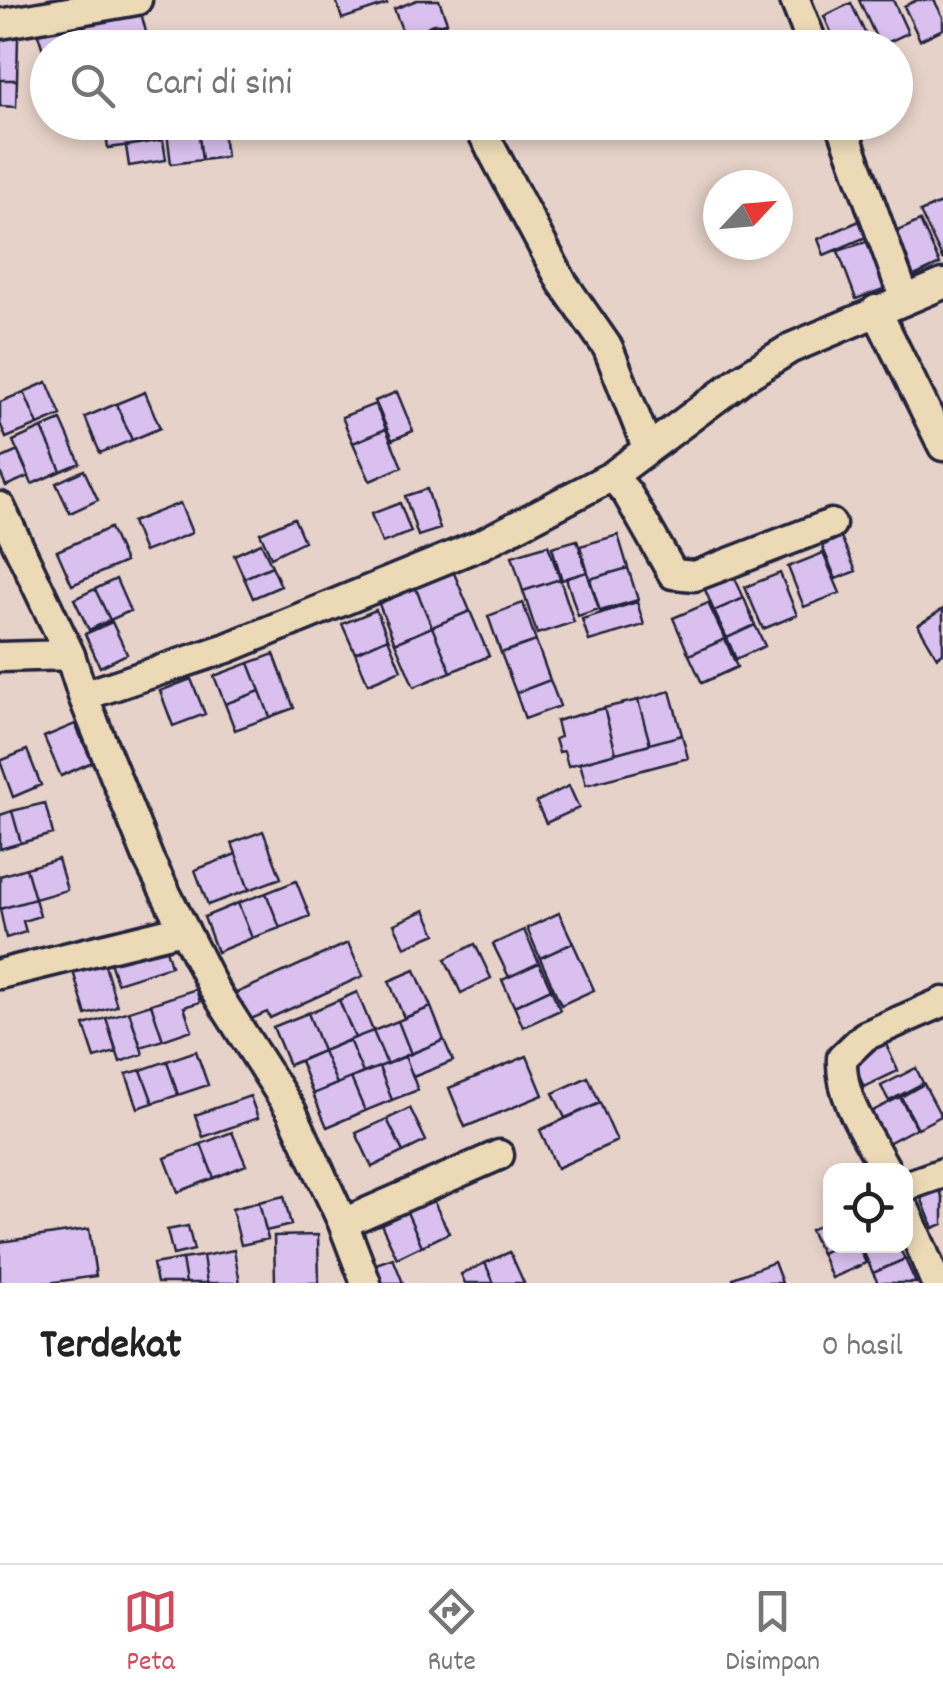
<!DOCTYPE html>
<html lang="id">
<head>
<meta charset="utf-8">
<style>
	:root { --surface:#fff; --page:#f6f6f6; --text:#222; --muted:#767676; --line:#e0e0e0; --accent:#d1495b }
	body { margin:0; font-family:Dekko,sans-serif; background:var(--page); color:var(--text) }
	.controls { position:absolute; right:30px; bottom:30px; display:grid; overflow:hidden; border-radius:20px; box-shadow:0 5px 15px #0003 }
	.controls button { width:90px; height:90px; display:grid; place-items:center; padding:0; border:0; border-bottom:2px solid var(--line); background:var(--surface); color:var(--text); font:50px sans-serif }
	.compass { position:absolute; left:703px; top:170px; width:90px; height:90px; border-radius:50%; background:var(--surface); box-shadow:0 5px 15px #0003; rotate:64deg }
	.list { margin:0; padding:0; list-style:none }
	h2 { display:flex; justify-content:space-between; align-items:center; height:130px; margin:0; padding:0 40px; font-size:42px }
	h2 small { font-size:32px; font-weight:400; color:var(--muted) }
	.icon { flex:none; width:55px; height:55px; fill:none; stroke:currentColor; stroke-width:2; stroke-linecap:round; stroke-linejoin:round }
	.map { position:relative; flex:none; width:943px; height:1283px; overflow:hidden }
	.search { position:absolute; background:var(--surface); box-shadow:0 5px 15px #0003; left:30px; right:30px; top:30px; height:110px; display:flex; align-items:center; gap:25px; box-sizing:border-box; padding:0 35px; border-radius:55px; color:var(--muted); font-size:38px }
	.sheet { height:280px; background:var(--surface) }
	nav { display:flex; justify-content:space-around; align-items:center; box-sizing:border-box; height:140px; border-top:2px solid var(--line); background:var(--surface); font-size:28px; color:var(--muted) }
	nav a { display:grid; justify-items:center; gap:5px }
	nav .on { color:var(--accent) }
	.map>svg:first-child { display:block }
	.building { fill:#d9c0ef; stroke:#22223b; stroke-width:2.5 }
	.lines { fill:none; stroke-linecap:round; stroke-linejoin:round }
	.minor-casing { stroke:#22223b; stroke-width:35 }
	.minor { stroke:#ecdab7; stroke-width:28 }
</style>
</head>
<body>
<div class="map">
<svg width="943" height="1283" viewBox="0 0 943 1283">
	<rect width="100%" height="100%" fill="#e6d2c8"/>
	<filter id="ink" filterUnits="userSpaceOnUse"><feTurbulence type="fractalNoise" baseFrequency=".01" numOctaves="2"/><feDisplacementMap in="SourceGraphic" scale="20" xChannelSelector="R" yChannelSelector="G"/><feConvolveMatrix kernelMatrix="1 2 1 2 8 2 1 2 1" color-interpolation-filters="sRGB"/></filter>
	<g filter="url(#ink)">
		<path class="building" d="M336,0H385L387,4L342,19Z
			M417,0H439L447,22L405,38L394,9Z
			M859,0H893L908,33L880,46Z
			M917,0H934L943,17V29L920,40L904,6Z
			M138,1L147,36L89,48L81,15Z
			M851,3L872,48H838L824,16Z
			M69,14L77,39L43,50L35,25Z
			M0,36L18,37L17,80H0Z
			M0,80H17L16,107L0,106Z
			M104,122H134L138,144L108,148Z
			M134,122H160L163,140L138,144Z
			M222,125L226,157L202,160L198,128Z
			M198,128L202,160L171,164L167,132Z
			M163,140L166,160L129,166L126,146Z
			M943,202V260L920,212Z
			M864,219L871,235L824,255L818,239Z
			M920,221L940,264L910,278L891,234Z
			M872,240L889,287L856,299L838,251Z
			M47,382L61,415L38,425L24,392Z
			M24,392L38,425L6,438L0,423V402Z
			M145,392L160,428L132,440L116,404Z
			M397,392L413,431L392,440L375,401Z
			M116,404L132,440L100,453L85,417Z
			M375,404L386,429L353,443L342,417Z
			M61,420L80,463L61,471L42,428Z
			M42,428L61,471L32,484L13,441Z
			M386,429L402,467L370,481L353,443Z
			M18,451L29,476L6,486L0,472V459Z
			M84,470L98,500L70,513L56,483Z
			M427,489L440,529L418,536L405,496Z
			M180,503L192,533L144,552L132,522Z
			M400,503L411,532L382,543L371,514Z
			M294,518L304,541L271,557L260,533Z
			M110,528L125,562L72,585L57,551Z
			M618,535L628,568L590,579L580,546Z
			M841,537L856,571L836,579L822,546Z
			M577,540L587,572L562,580L552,547Z
			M261,543L272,566L244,578L234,555Z
			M548,545L560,579L523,591L512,556Z
			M823,553L840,593L804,607L788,567Z
			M272,566L281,586L253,598L244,578Z
			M451,566L470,611L432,627L413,582Z
			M628,568L638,600L600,611L590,579Z
			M587,572L599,609L578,616L566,578Z
			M732,572L744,598L714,611L703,585Z
			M780,573L797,615L763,629L745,587Z
			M116,579L130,611L110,620L95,589Z
			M560,579L574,622L537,634L523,591Z
			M413,582L432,627L395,643L376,597Z
			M95,589L110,620L89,630L74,599Z
			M744,598L755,625L727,638L714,611Z
			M637,602L644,625L589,641L582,619Z
			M523,603L536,641L501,653L488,616Z
			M708,603L725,639L689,655L673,618Z
			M943,609V653L937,657L918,625Z
			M376,610L388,638L355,653L342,624Z
			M470,611L489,656L451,672L432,627Z
			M112,622L127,654L100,667L85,634Z
			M755,625L765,646L736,659L727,638Z
			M432,627L451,672L414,687L395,643Z
			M388,638L401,670L368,684L355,653Z
			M725,639L737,667L702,683L689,655Z
			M536,641L550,680L516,693L501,653Z
			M274,654L294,708L270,717L249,663Z
			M249,663L260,691L225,704L214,676Z
			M191,679L205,714L173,726L160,691Z
			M550,680L560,706L525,719L516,693Z
			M260,691L270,717L235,730L225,704Z
			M670,691L682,735L650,744L638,700Z
			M638,700L650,744L616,753L604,708Z
			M604,708L616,753L568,766L564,751L559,752L555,739L560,737L556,721Z
			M75,724L92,762L61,776L44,737Z
			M682,735L688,758L586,785L580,763Z
			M27,750L41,785L13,797L0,761Z
			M569,786L579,808L546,823L536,802Z
			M45,803L53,834L21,843L12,811Z
			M12,811L21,843L0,849V815Z
			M263,831L281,878L249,890L232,843Z
			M236,854L249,890L208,905L195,870Z
			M58,859L67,890L35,899L26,868Z
			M26,868L35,899L0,909V876Z
			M296,881L310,916L280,928L266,893Z
			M266,893L280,928L252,938L238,903Z
			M35,899L40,916L23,921L26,932L6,938L0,909Z
			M238,903L252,938L217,952L204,917Z
			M425,910L436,934L405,947L394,924Z
			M559,913L573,943L540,958L527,928Z
			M524,930L539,963L509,977L493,944Z
			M164,942L171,966L117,983L109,959Z
			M348,943L363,976L270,1018L267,1012L244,1022L232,995Z
			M573,943L594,990L561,1005L540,958Z
			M475,944L491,978L461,993L445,959Z
			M104,962L117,1006L86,1015L73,971Z
			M539,963L551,989L514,1006L502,980Z
			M415,970L431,1007L404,1018L389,981Z
			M196,989L200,1002L184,1007L192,1030L163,1040L151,1004Z
			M551,989L560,1010L523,1027L514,1006Z
			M357,992L373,1031L355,1038L339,1000Z
			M339,1000L355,1038L323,1051L308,1013Z
			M151,1004L163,1040L141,1047L129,1011Z
			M431,1007L444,1040L411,1054L398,1021Z
			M129,1011L143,1054L120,1062L106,1018Z
			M308,1013L323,1051L289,1065L273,1027Z
			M106,1018L116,1052L95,1058L84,1025Z
			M398,1021L411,1054L387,1064L373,1031Z
			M373,1031L387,1064L363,1073L349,1040Z
			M349,1040L363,1073L337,1084L323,1051Z
			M444,1040L453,1061L413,1077L405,1056Z
			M884,1040L898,1071L864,1087L850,1056Z
			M196,1051L208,1085L178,1095L167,1061Z
			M323,1051L337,1084L313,1094L300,1061Z
			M405,1056L418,1090L392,1100L379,1067Z
			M527,1056L543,1095L465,1127L449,1088Z
			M167,1061L178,1095L153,1103L141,1070Z
			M379,1067L392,1100L365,1111L351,1078Z
			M916,1068L923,1083L889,1101L881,1086Z
			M141,1070L153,1103L138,1108L126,1074Z
			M588,1077L600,1103L565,1118L553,1093Z
			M351,1078L365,1111L327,1127L313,1094Z
			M924,1084L941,1116L918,1128L901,1097Z
			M250,1096L258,1118L203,1137L195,1115Z
			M900,1097L916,1128L884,1145L867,1114Z
			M600,1103L617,1141L557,1168L540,1130Z
			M410,1108L426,1141L403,1152L387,1119Z
			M387,1119L403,1152L372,1167L356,1133Z
			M232,1132L246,1165L214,1178L201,1144Z
			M201,1144L214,1178L178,1192L165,1158Z
			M939,1188L943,1199V1224L933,1228L920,1195Z
			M284,1196L291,1225L266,1231L259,1202Z
			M433,1200L449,1233L422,1246L407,1212Z
			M259,1202L268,1239L241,1245L232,1209Z
			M407,1212L422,1246L397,1258L381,1224Z
			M830,1220V1246H837L821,1253L810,1230Z
			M188,1226L194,1250L173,1255L167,1230Z
			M89,1229L96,1276L48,1283H0V1242Z
			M318,1235L319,1283H275L274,1236Z
			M837,1246H858L866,1263L832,1278L821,1253Z
			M861,1246H898L905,1259L873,1273Z
			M234,1250L240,1283H207L203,1256Z
			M510,1252L524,1283H494L485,1263Z
			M203,1256L207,1283H186L182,1259Z
			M393,1258L403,1283H380L373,1265Z
			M182,1259L186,1283H157L153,1264Z
			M905,1259L916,1283H878L873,1273Z
			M774,1262L782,1283H735L733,1278Z
			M485,1263L494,1283H465L461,1274Z"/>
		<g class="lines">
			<defs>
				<path id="minor" d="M795,0L814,48
					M0,24L137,0
					M437,40L441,48
					M477,122L562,282L608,348L647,447
					M841,122L905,300
					M876,310L943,446
					M612,476L627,493L673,574L695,576L831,524
					M0,507L70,655L83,696L149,860L214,989L292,1112L343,1223L366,1283
					M0,657L70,655
					M83,696L227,648L482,544L612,476L743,378L791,348L943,284
					M0,974L183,929
					M886,1170C867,1135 840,1099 842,1058L865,1036L943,1002
					M906,1186L943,1173
					M906,1212L936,1283
					M343,1223L499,1155"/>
			</defs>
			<use href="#minor" class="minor-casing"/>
			<use href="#minor" class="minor"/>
		</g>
	</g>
</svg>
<div class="controls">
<button><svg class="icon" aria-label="locate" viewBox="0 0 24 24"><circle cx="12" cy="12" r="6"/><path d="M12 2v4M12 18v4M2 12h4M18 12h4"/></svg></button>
</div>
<svg class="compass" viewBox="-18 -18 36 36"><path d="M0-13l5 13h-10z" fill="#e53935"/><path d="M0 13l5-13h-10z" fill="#767676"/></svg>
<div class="search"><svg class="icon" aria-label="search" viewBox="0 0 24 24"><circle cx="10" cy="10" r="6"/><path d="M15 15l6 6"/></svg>Cari di sini</div>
</div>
<section class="sheet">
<h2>Terdekat<small>0 hasil</small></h2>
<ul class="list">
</ul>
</section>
<nav>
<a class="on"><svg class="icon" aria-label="map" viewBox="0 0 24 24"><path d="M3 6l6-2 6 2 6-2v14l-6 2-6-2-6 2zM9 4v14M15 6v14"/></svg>Peta</a>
<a><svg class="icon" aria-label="directions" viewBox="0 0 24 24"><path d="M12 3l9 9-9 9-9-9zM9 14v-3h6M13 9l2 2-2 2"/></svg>Rute</a>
<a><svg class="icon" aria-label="saved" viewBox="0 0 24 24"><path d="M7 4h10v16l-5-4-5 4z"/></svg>Disimpan</a>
</nav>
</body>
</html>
